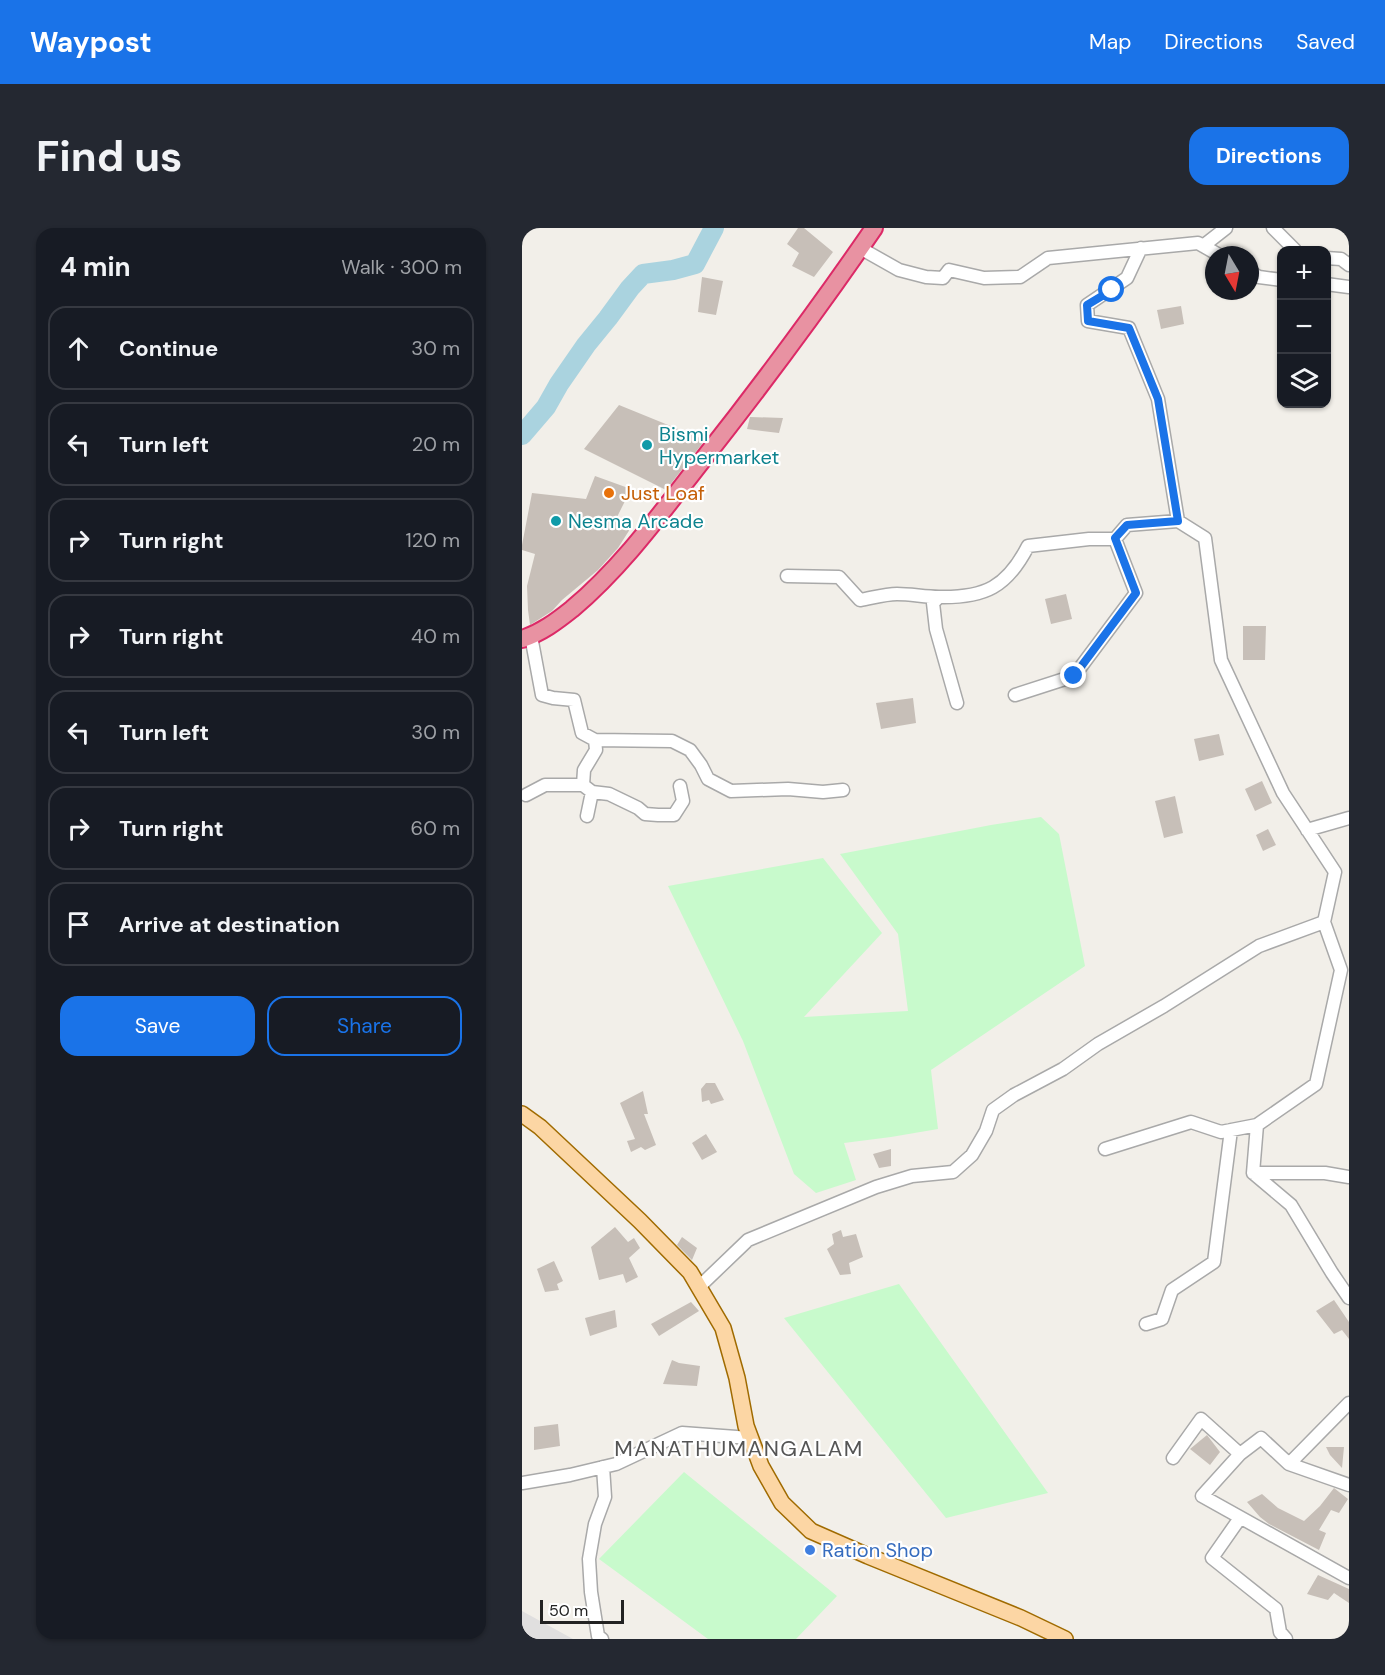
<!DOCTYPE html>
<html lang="en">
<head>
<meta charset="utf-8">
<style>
	:root { --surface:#171b24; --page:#242831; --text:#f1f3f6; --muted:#9ea1a6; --line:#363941; --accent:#1a73e8 }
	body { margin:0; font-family:"DM Sans",sans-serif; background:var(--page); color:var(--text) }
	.controls { position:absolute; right:18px; top:18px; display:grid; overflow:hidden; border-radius:12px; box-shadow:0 2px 4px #0004 }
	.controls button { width:54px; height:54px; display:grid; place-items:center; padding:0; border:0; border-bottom:2px solid var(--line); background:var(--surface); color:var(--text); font:30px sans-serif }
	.compass { position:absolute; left:683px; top:18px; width:54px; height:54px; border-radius:50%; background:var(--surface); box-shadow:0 2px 4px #0004; rotate:170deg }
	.scale { position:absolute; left:18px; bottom:15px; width:84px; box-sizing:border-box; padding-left:6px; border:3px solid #222; border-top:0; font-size:16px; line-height:21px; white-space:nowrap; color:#222; -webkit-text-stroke:4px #fff; paint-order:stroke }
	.stop { position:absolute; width:18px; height:18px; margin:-14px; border:4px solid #1a73e8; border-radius:50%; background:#fff }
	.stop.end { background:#1a73e8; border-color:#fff; box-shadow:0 2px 6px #0008 }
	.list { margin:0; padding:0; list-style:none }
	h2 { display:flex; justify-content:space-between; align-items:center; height:78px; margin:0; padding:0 24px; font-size:26px }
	h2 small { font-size:20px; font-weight:400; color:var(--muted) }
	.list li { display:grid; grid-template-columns:39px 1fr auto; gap:18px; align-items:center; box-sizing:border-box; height:84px; margin:0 12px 12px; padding:0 12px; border:2px solid var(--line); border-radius:18px }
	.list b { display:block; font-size:22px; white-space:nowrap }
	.list em { font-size:20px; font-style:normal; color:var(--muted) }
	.actions { display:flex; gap:12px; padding:18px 24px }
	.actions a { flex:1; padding:14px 0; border:2px solid var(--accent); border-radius:18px; text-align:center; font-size:21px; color:var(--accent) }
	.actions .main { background:var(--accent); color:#fff }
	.icon { flex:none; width:33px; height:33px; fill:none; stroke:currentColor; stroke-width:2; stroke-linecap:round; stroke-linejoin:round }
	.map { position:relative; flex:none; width:827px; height:1411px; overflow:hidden; border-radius:18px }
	header { display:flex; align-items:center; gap:36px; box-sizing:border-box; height:84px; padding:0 30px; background:var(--accent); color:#fff }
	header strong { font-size:28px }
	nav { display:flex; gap:33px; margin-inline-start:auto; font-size:21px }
	.intro { display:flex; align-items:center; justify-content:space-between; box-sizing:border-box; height:144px; padding:0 36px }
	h1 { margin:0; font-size:42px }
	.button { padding:15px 27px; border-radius:18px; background:var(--accent); color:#fff; font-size:21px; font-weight:700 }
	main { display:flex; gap:36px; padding:0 36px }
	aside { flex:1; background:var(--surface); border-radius:18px; box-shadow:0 2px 4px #0004 }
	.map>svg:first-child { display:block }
	.residential { fill:#e0dfdf }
	.park { fill:#c8facc }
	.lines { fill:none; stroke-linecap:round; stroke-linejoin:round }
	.river { stroke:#aad3df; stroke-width:20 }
	.building { fill:#c7bfb8 }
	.minor-casing { stroke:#a9a9a9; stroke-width:15 }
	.major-casing { stroke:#a06b00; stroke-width:18 }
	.highway-casing { stroke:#dc2a67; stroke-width:20 }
	.minor { stroke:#fff; stroke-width:12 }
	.major { stroke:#fcd6a4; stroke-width:15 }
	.highway { stroke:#e892a2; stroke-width:16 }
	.route { stroke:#1a73e8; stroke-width:8 }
	.culture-dot { fill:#0f9aa8; stroke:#fff; stroke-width:2 }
	.food-dot { fill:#e8710a; stroke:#fff; stroke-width:2 }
	.shop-dot { fill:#3f7fe0; stroke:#fff; stroke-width:2 }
	.labels { text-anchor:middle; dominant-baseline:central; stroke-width:4.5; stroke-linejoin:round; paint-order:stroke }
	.culture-label { font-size:20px; fill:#0d838f; stroke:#fff; text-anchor:start }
	.food-label { font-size:20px; fill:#c56008; stroke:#fff; text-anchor:start }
	.shop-label { font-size:20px; fill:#366cbe; stroke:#fff; text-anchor:start }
	.quarter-label { font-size:22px; letter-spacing:1.5px; fill:#555; stroke:#fff }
</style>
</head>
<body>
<header>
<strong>Waypost</strong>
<nav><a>Map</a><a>Directions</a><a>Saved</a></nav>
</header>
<div class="intro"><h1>Find us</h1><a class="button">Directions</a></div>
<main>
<aside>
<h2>4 min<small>Walk · 300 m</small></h2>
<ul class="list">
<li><svg class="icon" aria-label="ahead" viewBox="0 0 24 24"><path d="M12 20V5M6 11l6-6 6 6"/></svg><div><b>Continue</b></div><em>30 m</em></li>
<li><svg class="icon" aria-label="left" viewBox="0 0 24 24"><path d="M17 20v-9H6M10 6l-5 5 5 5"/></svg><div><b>Turn left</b></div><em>20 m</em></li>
<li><svg class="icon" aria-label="right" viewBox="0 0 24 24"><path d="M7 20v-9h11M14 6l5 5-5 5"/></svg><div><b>Turn right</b></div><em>120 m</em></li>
<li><svg class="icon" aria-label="right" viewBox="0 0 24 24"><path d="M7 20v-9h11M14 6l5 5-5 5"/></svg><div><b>Turn right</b></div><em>40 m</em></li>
<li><svg class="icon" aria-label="left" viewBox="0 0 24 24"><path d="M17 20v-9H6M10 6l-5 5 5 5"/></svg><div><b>Turn left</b></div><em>30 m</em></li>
<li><svg class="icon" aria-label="right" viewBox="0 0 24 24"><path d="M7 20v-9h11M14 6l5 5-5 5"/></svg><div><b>Turn right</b></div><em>60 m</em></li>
<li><svg class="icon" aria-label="arrive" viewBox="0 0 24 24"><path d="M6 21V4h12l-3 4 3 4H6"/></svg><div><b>Arrive at destination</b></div></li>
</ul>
<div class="actions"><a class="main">Save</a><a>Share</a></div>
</aside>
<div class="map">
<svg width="827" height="1411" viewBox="0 0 827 1411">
	<rect width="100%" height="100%" fill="#f2efe9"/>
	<path class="residential" d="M0,1383L51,1411H0Z"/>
	<path class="park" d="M519,589L537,606L563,738L409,842L416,901L369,909L322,915L334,952L294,965L272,946L221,813L146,658L301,630L360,705L282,789L386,783L376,706L318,626L469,597Z
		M377,1056L526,1265L424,1290L262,1090Z
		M162,1244L315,1368L274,1411H186L77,1331Z"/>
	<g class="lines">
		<path class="river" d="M0,207L24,179L37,156L64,117L86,90L108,60L121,46L151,42L173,36L192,0"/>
	</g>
	<path class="building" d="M276,0H282L311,24L292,49L270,38L277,25L265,16Z
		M180,49L201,53L194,87L176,84Z
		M659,78L662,96L639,101L635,82Z
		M97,177L183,212L144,262L62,221Z
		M228,189L261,190L257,205L225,201Z
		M73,248L109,261L94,291L110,298L96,320L76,342L40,372L30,383L8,397L6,382L5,358L13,326L0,322V317L10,265L64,271Z
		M544,366L550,391L529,396L523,371Z
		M721,398H744L743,432H721Z
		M391,470L394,495L359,501L354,475Z
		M697,506L702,527L677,533L672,511Z
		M740,553L750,575L733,583L723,561Z
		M653,568L661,605L642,610L633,573Z
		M746,601L754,617L741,623L734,607Z
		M184,855H193L202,872L189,876L187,872L180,874L179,861Z
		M121,863L126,886H122L134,917L123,922L119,919L109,924L105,913L113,911L98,875Z
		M184,906L195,924L180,932L170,915Z
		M369,921V938L357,940L351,926Z
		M93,999L106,1014L112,1010L118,1020L107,1030L116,1049L104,1055L101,1046L77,1052L69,1019Z
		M319,1002L321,1009L334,1006L341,1029L327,1035L329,1046L318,1047L305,1021L312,1016L310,1006Z
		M160,1009L175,1020L170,1032L155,1017Z
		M32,1033L41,1053L35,1056L37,1062L23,1064L15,1041Z
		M812,1072L827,1094V1111L820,1102L812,1106L794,1083Z
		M169,1074L177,1083L137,1108L129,1096Z
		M93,1082L95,1099L68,1108L63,1090Z
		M150,1132L157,1135L178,1138L175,1158L141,1156Z
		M36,1196L38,1218L12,1222V1199Z
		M685,1207L698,1224L688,1237L668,1221Z
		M804,1219H822L820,1240L808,1227Z
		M812,1260L826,1271L817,1285L809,1282L797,1302L804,1305L797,1322L747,1296L738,1289L725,1274L740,1266L756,1280L782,1293L798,1278Z
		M796,1347L827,1361V1375L812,1365L806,1372L785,1366Z"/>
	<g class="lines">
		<defs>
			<path id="minor" d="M751,0L773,22
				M681,18L704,0
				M338,20L377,42L404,49L421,50L427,42L462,50L498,49L526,30L676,15L697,27
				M619,20L605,50L565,77L566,93L607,100L636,171L656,293
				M804,30L819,31L827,37
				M728,44L737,49L760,52
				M804,56L827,59
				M265,348L317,349L338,372C350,370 363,366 375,366C389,366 403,369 417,369C463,370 485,359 506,318L567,311H593
				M417,369L411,375L414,401L435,475
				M9,408L20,467L31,470L52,472L60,505L73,512L150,513L168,522L179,537L186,551L209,563L266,561L301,564L321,562
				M73,512L74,522L62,542L61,557L70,564L87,566L116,580L123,586L136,587H152L161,573L158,558
				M4,567L23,557H61
				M65,588L70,564
				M785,602L827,590
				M583,921L669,894L699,904L735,897
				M731,945L735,897L794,856L819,742L802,694
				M731,945L769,977L810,1045L827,1070
				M731,945H803L827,949
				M177,1059L226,1012L354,959L390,948L431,944L450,927L464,903L471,882L492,867L541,841L576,816L642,778L737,718L802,694L813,644L761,565L699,432L683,310L656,293L605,297L593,311L614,365L552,448L493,467
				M624,1096L640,1091L650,1062L692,1034L709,902
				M827,1175L767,1236L827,1257
				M718,1226L680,1268L827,1350
				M651,1230L679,1191L718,1226L739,1210L767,1236
				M0,1255L48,1247L94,1236L160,1205L228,1210
				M718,1290L690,1330L754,1381L758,1404L764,1411
				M80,1411L76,1408L69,1364L67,1331L73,1296L83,1269L81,1239"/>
			<path id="major" d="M0,886L18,899L118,993L168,1044L201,1100L215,1150L224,1198L239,1238L260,1275L289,1303L346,1328L499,1390L543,1411"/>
			<path id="highway" d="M0,411C19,405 35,393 50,381C100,339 139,285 179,234C239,158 297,80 352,0"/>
		</defs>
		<use href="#minor" class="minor-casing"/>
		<use href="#major" class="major-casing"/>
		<use href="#highway" class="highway-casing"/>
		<use href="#minor" class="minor"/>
		<use href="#major" class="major"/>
		<use href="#highway" class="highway"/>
	</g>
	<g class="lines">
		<path class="route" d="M552,448L614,365L593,310L605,297L656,293L636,171L607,100L566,93L565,77L590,62"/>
	</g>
	<g class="culture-dot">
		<circle cx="125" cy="217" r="6"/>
		<circle cx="34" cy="293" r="6"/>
	</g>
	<circle class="food-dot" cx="87" cy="265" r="6"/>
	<circle class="shop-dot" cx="288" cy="1322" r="6"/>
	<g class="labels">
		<g class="culture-label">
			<text x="137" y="206">Bismi<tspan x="137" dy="23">Hypermarket</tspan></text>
			<text x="46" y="293">Nesma Arcade</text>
		</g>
		<g class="food-label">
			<text x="99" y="265">Just Loaf</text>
		</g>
		<g class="shop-label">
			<text x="300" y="1322">Ration Shop</text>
		</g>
		<g class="quarter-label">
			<text x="217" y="1220">MANATHUMANGALAM</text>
		</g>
	</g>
</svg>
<div class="controls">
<button>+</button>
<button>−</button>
<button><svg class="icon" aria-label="layers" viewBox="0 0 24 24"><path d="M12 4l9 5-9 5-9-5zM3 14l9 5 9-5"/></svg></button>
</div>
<svg class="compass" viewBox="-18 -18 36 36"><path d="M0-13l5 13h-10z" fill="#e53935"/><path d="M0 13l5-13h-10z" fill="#9ea1a6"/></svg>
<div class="scale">50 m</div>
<div class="stop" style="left:590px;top:62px"></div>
<div class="stop end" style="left:552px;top:448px"></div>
</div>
</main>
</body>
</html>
